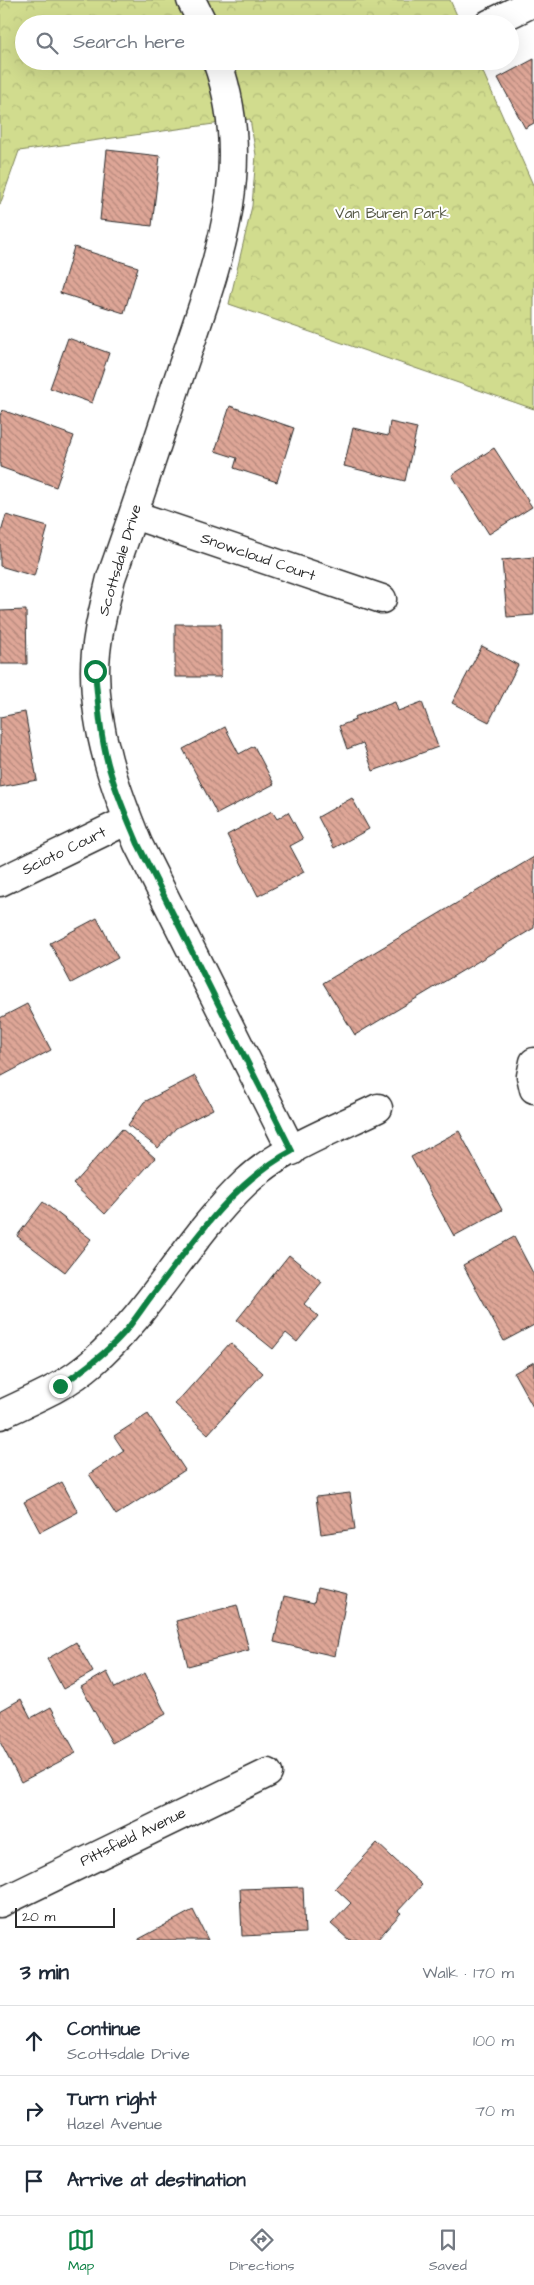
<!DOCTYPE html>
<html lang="en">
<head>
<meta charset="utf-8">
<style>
	:root { --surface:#fff; --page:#f2f2f3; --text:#1f2937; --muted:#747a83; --line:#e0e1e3; --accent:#0b8043 }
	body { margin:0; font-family:"Architects Daughter",sans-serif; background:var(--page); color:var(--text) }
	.scale { position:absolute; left:15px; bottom:12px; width:100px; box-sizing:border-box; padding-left:5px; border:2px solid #2b2b2b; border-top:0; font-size:14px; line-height:18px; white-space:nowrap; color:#2b2b2b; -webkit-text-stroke:4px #fff; paint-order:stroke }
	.stop { position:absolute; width:15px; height:15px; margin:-11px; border:4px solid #0b8043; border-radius:50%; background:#fff }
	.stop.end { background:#0b8043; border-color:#fff; box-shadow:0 1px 5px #0008 }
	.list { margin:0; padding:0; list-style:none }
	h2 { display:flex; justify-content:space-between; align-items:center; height:65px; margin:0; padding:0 20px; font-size:21px }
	h2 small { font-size:16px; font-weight:400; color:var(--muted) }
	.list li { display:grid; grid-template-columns:32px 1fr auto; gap:15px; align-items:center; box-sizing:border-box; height:70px; padding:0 20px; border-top:1px solid var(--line) }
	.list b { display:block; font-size:19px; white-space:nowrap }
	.list p { margin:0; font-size:16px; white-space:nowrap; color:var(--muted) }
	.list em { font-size:16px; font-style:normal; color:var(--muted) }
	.icon { flex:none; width:28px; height:28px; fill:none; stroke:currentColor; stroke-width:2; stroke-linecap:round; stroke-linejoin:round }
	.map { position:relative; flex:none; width:534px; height:1940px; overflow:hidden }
	.search { position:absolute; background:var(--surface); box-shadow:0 5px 20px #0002; left:15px; right:15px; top:15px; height:55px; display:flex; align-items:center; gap:12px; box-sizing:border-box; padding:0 18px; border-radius:28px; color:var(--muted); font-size:19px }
	.sheet { height:275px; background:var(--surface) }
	nav { display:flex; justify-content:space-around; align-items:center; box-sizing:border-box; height:70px; border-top:1px solid var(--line); background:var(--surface); font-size:14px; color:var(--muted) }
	nav a { display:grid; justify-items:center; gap:2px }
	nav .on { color:var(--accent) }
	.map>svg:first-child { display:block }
	.forest { fill:url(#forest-crowns); stroke:#7e845c }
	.building { fill:url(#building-back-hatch); stroke:#2b2b2b }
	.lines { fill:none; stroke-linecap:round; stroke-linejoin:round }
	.street-casing { stroke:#2b2b2b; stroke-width:31 }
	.street { stroke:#fff; stroke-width:28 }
	.route { stroke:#0b8043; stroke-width:6 }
	.labels { text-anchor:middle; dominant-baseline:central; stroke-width:4; stroke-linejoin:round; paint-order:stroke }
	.park-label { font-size:15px; fill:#545744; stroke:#fff }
	.street-label { font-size:15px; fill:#2b2b2b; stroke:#fff }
</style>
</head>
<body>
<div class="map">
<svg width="534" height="1940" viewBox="0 0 534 1940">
	<defs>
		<pattern id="forest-crowns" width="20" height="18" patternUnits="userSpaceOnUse" patternTransform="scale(1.25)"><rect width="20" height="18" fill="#d1dc8e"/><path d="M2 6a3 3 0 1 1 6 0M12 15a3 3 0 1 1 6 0" fill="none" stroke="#b4bd7b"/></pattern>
		<pattern id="building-back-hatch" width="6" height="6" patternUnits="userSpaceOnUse" patternTransform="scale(1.25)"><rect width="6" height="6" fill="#dea697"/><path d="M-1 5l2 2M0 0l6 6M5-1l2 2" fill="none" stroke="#b4877b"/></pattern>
	</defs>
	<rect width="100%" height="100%" fill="#fff"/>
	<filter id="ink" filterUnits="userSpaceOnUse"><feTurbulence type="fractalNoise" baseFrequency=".02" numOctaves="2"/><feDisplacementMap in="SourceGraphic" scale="10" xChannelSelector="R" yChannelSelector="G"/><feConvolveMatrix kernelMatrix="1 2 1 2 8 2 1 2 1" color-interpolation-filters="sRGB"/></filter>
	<g filter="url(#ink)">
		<path class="forest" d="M0,0H450L461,24H24V61H478L534,187V409L229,304L252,206L256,155L250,119L19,151L0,205Z"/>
		<path class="building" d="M534,59V123L525,128L498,78Z
			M107,150L160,156L152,226L100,220Z
			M74,247L138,267L124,313L60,293Z
			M68,338L109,353L92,403L50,388Z
			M230,406L294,428L277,482L234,468L237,458L215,451Z
			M2,410L74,436L56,487L0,467V416Z
			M390,422L417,428L405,481L344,466L353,428L388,436Z
			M494,448L532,507L489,534L452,475Z
			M6,515L48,527L34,576L0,566V536Z
			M534,557V615L507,617L502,560Z
			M26,610L27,664H0V611Z
			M175,624H221V677H175Z
			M482,646L518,665L489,722L452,703Z
			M395,702L398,711L422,702L438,747L373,771L363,743L347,749L339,726L355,720L354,717Z
			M25,712L37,780L0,787V717Z
			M225,727L239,754L254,746L274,784L217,814L183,749Z
			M352,798L369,829L334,848L318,817Z
			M272,811L277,819L288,812L303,839L290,846L304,872L258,896L227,835Z
			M534,857V928L355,1035L323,983Z
			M97,918L118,958L71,983L50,943Z
			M27,1004L51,1050L0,1077V1018Z
			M195,1076L213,1109L176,1128L158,1148L128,1125L144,1102Z
			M122,1129L155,1158L105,1214L73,1184Z
			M459,1131L502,1210L454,1236L411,1157Z
			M43,1202L91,1239L65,1272L17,1236Z
			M514,1237L534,1275V1325L504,1341L463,1265Z
			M289,1255L322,1282L304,1304L318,1316L297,1342L286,1333L273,1349L237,1320Z
			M230,1343L263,1373L208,1434L175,1404Z
			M534,1362V1409L514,1373Z
			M148,1414L185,1470L116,1515L89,1474L124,1451L114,1436Z
			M62,1482L78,1512L40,1532L24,1502Z
			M350,1493L355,1529L321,1534L316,1497Z
			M317,1588L347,1595L335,1656L274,1642L284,1596L314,1603Z
			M237,1605L249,1650L188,1666L176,1621Z
			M76,1642L93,1672L63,1689L47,1659Z
			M107,1672L115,1688L145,1673L166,1714L112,1743L81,1687Z
			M21,1699L31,1718L51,1707L76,1753L21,1782L0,1742V1711Z
			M377,1843L422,1885L398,1911L401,1913L377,1940H349L331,1924L351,1903L335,1888Z
			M303,1887L305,1933L242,1936L240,1889Z
			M193,1910L208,1940H139V1939Z"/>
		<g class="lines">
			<defs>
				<path id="street" d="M191,0L203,24
					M489,24L534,2
					M217,61C257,172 214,272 179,377C157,444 135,511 111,578C104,608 95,640 95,671C95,732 115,789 138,844L292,1151
					M134,515L382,599
					M0,882L128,820
					M534,1062L531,1076L534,1089
					M0,1415C31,1400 65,1387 92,1363C152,1311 188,1237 246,1182C282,1148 333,1130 378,1108
					M0,1903L268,1773"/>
			</defs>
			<use href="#street" class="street-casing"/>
			<use href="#street" class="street"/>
		</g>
	</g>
	<g class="lines" filter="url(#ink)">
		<path class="route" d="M60,1386C82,1371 104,1355 122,1335C132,1324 141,1310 150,1298C191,1245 231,1183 292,1151L138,844C127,818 115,791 108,764C100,734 98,702 95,671"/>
	</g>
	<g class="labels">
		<g class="park-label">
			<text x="392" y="213">Van Buren Park</text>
		</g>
		<g class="street-label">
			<text transform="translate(258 557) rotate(19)">Snowcloud Court</text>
			<text transform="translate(120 560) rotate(-73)">Scottsdale Drive</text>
			<text transform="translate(64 851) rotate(-26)">Scioto Court</text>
			<text transform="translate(133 1837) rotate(-26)">Pittsfield Avenue</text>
		</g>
	</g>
</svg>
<div class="scale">20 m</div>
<div class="stop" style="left:95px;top:671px"></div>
<div class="stop end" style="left:60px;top:1386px"></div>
<div class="search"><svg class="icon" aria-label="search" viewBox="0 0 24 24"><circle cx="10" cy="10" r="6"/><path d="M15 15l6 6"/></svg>Search here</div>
</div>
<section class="sheet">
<h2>3 min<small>Walk · 170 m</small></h2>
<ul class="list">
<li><svg class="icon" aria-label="ahead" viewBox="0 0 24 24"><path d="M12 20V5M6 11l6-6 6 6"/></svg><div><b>Continue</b><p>Scottsdale Drive</p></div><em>100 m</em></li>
<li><svg class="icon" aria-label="right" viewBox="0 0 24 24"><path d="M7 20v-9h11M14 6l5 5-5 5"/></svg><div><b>Turn right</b><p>Hazel Avenue</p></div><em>70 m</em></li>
<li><svg class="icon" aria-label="arrive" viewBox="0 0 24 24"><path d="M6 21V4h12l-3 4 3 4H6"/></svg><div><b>Arrive at destination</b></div></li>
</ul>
</section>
<nav>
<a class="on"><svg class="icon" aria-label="map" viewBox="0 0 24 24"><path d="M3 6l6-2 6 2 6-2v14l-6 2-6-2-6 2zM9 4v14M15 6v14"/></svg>Map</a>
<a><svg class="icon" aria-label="directions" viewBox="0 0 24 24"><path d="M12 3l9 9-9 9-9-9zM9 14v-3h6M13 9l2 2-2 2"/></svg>Directions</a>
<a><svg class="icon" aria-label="saved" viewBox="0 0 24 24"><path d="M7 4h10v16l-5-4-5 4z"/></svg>Saved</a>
</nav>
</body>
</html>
